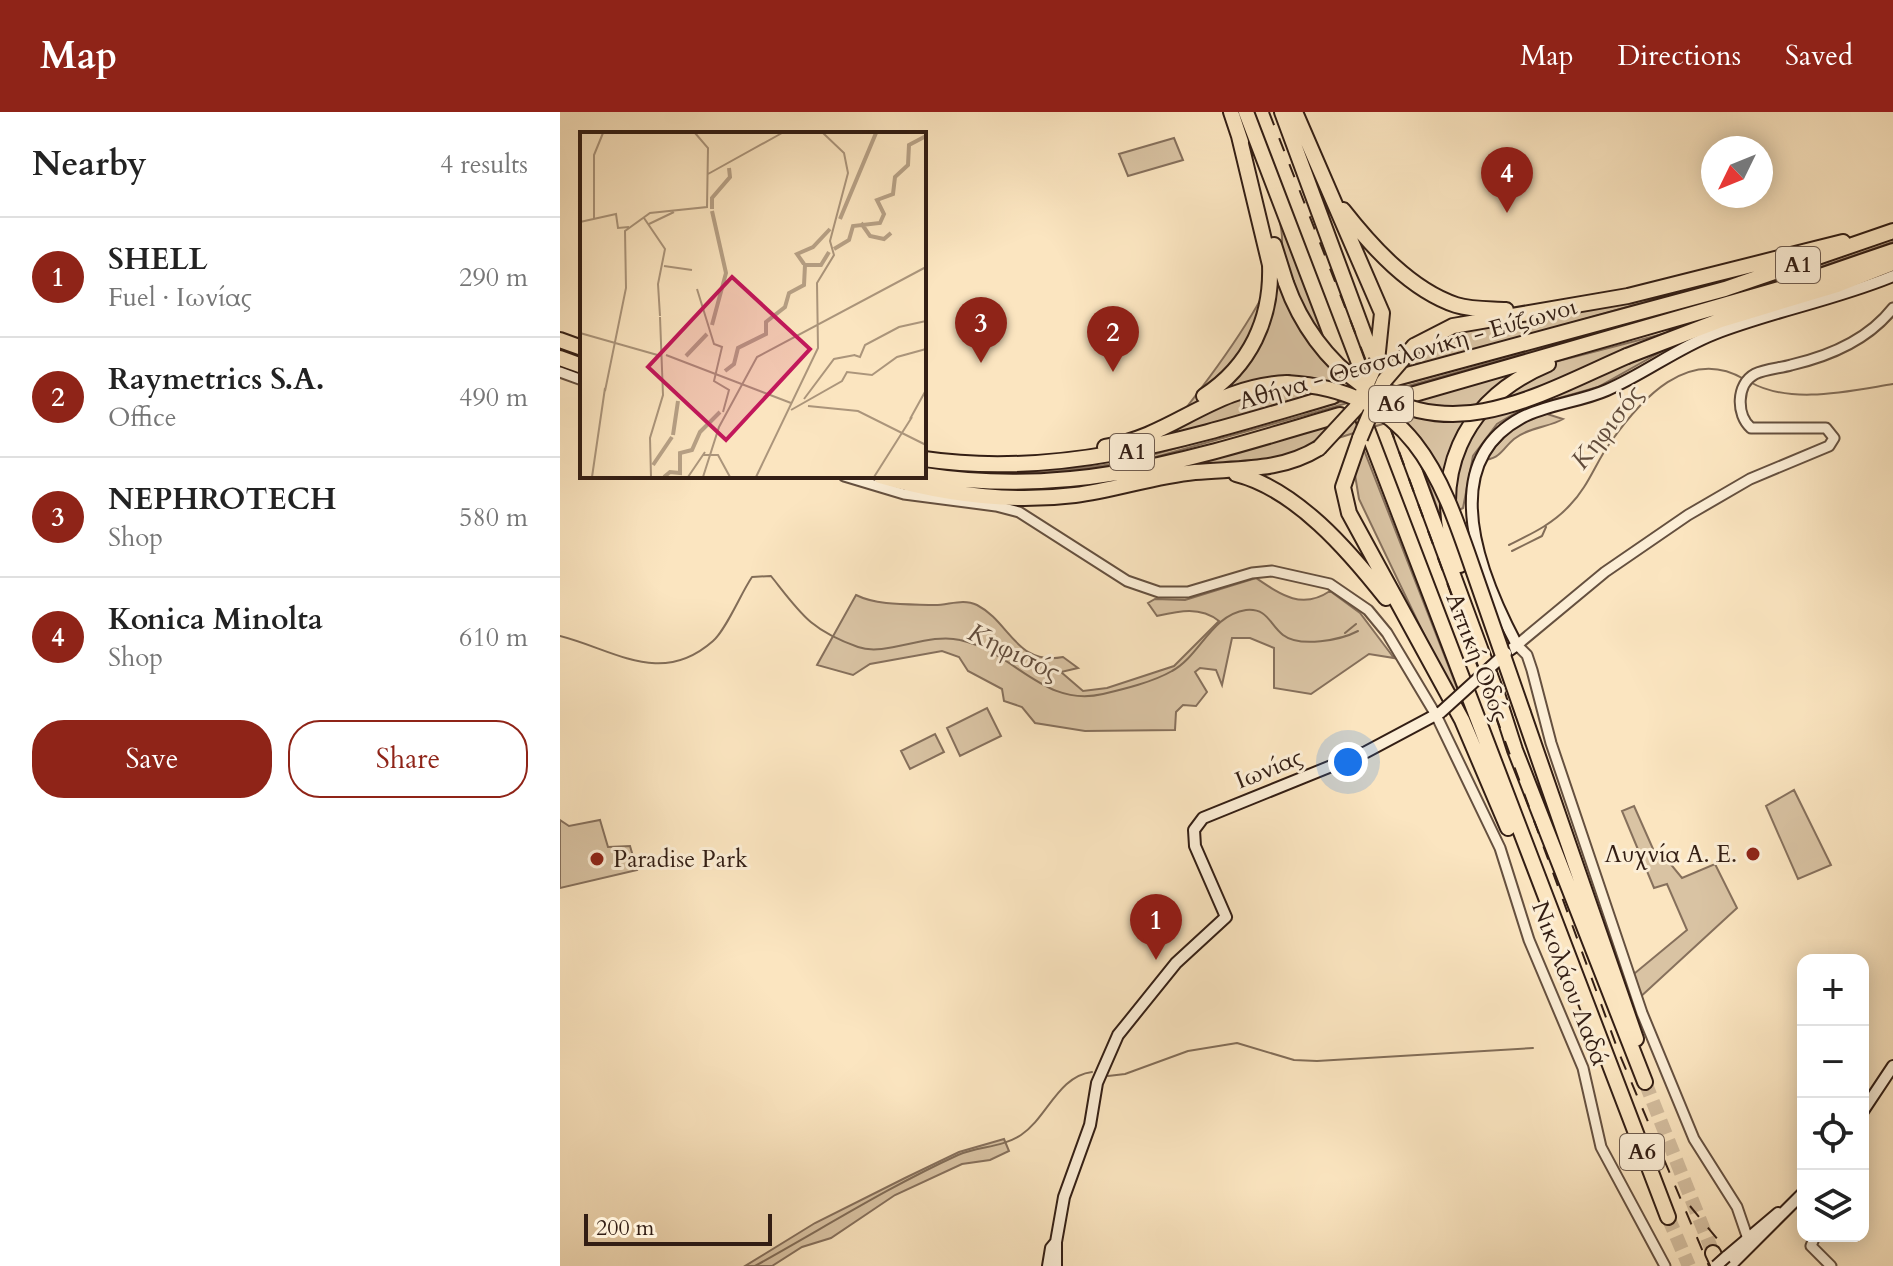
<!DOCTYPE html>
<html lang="en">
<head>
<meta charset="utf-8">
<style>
	:root { --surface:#fff; --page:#f2f2f2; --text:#222; --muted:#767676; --line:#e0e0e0; --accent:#8f2418 }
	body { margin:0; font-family:Cardo,serif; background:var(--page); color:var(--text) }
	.controls { position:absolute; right:24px; bottom:24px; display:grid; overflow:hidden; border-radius:16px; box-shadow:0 4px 20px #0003 }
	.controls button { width:72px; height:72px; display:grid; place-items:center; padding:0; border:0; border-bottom:2px solid var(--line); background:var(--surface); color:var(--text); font:40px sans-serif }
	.compass { position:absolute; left:1141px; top:24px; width:72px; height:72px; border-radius:50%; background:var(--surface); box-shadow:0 4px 20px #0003; rotate:227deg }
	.scale { position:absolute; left:24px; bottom:20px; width:188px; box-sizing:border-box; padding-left:8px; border:4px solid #331e14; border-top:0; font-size:22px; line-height:28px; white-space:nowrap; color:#331e14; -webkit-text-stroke:6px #fceed6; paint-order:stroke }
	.you { position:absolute; left:788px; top:650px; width:28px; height:28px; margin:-20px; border:6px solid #fff; border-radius:50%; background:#1a73e8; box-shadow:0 0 0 12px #1a73e833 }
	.badge { display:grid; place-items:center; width:52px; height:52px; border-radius:50%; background:var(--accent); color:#fff; font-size:26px; font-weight:700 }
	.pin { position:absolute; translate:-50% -66px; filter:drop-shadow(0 2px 4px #0008) }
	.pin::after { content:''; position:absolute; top:42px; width:28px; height:24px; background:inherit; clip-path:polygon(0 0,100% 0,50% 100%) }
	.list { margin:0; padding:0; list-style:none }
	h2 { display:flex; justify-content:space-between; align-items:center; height:104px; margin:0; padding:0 32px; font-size:34px }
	h2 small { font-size:26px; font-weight:400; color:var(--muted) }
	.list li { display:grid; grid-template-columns:52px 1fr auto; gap:24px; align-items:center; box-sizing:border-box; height:120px; padding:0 32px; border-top:2px solid var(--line) }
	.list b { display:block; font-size:30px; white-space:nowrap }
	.list p { margin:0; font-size:26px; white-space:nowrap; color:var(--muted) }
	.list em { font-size:26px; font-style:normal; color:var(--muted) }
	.actions { display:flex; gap:16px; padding:24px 32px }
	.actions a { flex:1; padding:18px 0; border:2px solid var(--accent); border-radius:32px; text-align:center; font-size:28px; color:var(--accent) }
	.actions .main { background:var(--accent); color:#fff }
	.icon { flex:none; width:44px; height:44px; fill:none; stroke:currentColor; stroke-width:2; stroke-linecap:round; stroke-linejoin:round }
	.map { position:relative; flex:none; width:1333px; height:1154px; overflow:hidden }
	header { display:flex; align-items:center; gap:48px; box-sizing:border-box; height:112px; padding:0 40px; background:var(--accent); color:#fff }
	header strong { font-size:38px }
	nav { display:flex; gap:44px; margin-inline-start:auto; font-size:28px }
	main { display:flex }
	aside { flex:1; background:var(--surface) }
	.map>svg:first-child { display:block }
	.green { fill:#d9c3a3; stroke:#86705c; stroke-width:2 }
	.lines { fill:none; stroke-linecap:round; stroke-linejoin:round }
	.stream { stroke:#826d58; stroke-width:2 }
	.motorway-tunnel { stroke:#d3bd9e; stroke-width:14; stroke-dasharray:14 7; stroke-linecap:butt }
	.tertiary-casing { stroke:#65503f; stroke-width:13 }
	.secondary-casing { stroke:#331e14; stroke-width:14 }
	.motorway-casing { stroke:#331e14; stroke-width:18 }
	.tertiary { stroke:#fceed6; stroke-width:9 }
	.secondary { stroke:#fceed6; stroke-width:10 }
	.motorway { stroke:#fbe5c0; stroke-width:14 }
	.rail { stroke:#331e14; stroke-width:2; stroke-dasharray:14 14; stroke-linecap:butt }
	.secondary-bridge-casing { stroke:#331e14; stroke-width:14; stroke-linecap:butt }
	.motorway-bridge-casing { stroke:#331e14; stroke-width:18; stroke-linecap:butt }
	.secondary-bridge { stroke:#fceed6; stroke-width:10 }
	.motorway-bridge { stroke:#fbe5c0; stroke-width:14 }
	.poi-dot { fill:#8f2418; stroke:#fceed6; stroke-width:3 }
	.labels { text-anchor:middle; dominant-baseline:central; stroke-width:6; stroke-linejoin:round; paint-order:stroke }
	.shield { fill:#fceed6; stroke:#6f5c4e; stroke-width:2 }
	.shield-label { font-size:22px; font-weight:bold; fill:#331e14 }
	.street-label { font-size:24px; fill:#331e14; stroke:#fceed6 }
	.poi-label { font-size:24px; fill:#331e14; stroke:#fceed6; text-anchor:end }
	.water-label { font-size:26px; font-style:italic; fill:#614c3c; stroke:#fceed6 }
	.inset-river { fill:none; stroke:#b7a186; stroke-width:4 }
	.inset-road { fill:none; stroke:#ab957b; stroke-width:2 }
	.view { fill:#c2185b; fill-opacity:0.15; stroke:#c2185b; stroke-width:4 }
	.inset-edge { fill:none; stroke:#331e14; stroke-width:4 }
</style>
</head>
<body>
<header>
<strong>Map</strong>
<nav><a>Map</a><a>Directions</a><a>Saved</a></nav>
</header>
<main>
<aside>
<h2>Nearby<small>4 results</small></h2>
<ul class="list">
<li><span class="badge">1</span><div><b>SHELL</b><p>Fuel · Ιωνίας</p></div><em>290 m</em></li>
<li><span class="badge">2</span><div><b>Raymetrics S.A.</b><p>Office</p></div><em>490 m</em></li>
<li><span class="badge">3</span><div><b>NEPHROTECH</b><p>Shop</p></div><em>580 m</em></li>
<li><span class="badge">4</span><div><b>Konica Minolta</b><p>Shop</p></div><em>610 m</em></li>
</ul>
<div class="actions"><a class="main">Save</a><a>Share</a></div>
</aside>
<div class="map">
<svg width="1333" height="1154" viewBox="0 0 1333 1154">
	<rect width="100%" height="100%" fill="#fbe5c0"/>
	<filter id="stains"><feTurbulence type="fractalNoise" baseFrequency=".0025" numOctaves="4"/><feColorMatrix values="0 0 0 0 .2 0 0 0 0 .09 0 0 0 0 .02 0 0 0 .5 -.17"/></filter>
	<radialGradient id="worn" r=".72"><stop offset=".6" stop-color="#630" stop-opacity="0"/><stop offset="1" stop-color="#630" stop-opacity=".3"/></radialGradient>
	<path class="green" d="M614,26L623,48L568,64L559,42Z
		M711,76L769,232L775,263L912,215L1106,184L601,327C634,287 719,180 722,130C723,113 715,92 711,76Z
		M1333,126V130L1211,172L567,353L453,363L364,357V354C431,365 499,360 567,350L1210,169Z
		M1110,220L1113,233L1038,275L964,296L937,312L913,344L903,396L881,407L845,305L759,332L727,347L624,355L960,259Z
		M984,301L1003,307C990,315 969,315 954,327C942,337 940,348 922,348L957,312Z
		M802,333L930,660L799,387L795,363Z
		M696,466C721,483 742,498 770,479L800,501L834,546L809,542L751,582L714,576V536L690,526H672L662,573L656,558L640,556L635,560L647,580L636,594L623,593L616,600L615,618L525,619L475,611L462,595L444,589L442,577L408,559L399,545L382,539L310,552L293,563L257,553L296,483C318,494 349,492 375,493C389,493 403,486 417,493C450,510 456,554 503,545L518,556L501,560L523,579L547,576L614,554L659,509C640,494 619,499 597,504L588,491L595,487L625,488Z
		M427,596L441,624L400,644L387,616Z
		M375,622L384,640L350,657L341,639Z
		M1234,678L1271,753L1238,767L1206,694Z
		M1074,694L1097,746L1109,750L1122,766L1155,752L1177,796L1077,888L1069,866L1127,818L1107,772L1094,776L1062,699Z
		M0,708L9,714L40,708L48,735L70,734L77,758L0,776Z
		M444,1027L449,1039L430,1048L402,1052L335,1083L271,1126L242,1135L212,1154H185L255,1111L345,1066L399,1040Z"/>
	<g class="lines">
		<path class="stream" d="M1190,270C1230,293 1289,279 1333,272
			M949,433C971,422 993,412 1010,393C1028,375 1036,350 1050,331C1081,287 1128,234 1184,267
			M952,439L982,424L986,415
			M785,521L796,512
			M0,524C55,538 101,575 153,529C166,518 181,481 192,465L211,464C241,502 250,518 298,535C326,545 368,520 400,528C455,540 483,596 543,582C564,577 593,570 612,559C640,544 651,503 686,498C708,496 709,512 723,523C740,536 781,528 798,519
			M548,964L565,962L628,939L677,931L734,948L757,949L973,936
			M195,1154C262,1117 328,1075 398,1043C419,1034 441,1036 461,1023C487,1006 498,964 532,960"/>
		<path class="motorway-tunnel" d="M1085,970L1153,1141
			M1108,1105L1129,1154"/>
		<defs>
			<path id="tertiary" d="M0,260L22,268
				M284,364L344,382L436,394L459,400L567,469L599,480H628L692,461L712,459L770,472L808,498L827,521L876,603L940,736L969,828L1023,956L1041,1035L1105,1154
				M1255,1124L1251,1134L1271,1154
				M1188,1127L1177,1095L1134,1027L1082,901L991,631L972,558L967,543L957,533L1045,460L1128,403L1190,367L1269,334L1274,326L1266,316H1191C1176,303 1176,272 1195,262C1205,257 1221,256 1231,253C1270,244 1308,228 1333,196"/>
			<path id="secondary" d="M947,540L957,533C922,467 874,353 961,306C987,292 1020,290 1047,278C1084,262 1116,237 1154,222C1213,199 1275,188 1333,164
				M1303,999L1333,954
				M1166,1145L1218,1101
				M488,1154L491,1136L496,1130
				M496,1154V1130L504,1085L530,1013L537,971L558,923L616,851L666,805L635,734L634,718L643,706L806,640L881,600
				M1170,1154L1243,1081"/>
			<path id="motorway" d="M671,0L681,30
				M686,0L1108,1105
				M722,0L938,585L955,638L1085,970
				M735,0L822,201L817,249
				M783,98C812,135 851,178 896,193C912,198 929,197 946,198
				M714,133L726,171
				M0,228L22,236
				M854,234L893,214L1068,184L1283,130
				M1067,244L1161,208L1277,173L1333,151
				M0,246L22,254
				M836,266L1165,177L1333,119
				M644,284C690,254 712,207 710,153L679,24
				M844,285L1237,172L1333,139
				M800,326L783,375L789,401L902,608L948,716
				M545,335C614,324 650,275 727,271
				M364,347C506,368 639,323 773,284
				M676,362C736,377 789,439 826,486
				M364,363C517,387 636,345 780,303
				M320,364C382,382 451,391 515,383C555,378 594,364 635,360C679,356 720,360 759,336
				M900,453C868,365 902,288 988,252
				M963,601L1076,927
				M1153,1141L1159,1154"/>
		</defs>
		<use href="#tertiary" class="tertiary-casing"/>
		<use href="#secondary" class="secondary-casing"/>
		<use href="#motorway" class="motorway-casing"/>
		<use href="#tertiary" class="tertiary"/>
		<use href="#secondary" class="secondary"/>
		<use href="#motorway" class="motorway"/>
		<path class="rail" d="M709,0L803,241L1059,941L1149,1154
			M1130,1094L1164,1135"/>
		<defs>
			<path id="secondary-bridge" d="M881,600L946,541
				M1156,1154L1166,1145"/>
			<path id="motorway-bridge" d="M726,171C755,253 832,317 924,299C973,290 1021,264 1067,244
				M727,271C853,279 880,361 915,463C931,509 947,555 963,601
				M800,326L824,269L854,234
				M759,336L796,296L817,249"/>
		</defs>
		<use href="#secondary-bridge" class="secondary-bridge-casing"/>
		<use href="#motorway-bridge" class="motorway-bridge-casing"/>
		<use href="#secondary-bridge" class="secondary-bridge"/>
		<use href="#motorway-bridge" class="motorway-bridge"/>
	</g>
	<g class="poi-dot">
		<circle cx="1193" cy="742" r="8"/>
		<circle cx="37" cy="747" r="8"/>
	</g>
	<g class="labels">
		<g class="shield">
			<rect x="1216" y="135" width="44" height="36" rx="6"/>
			<rect x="809" y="274" width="44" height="36" rx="6"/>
			<rect x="550" y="322" width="44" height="36" rx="6"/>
			<rect x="1060" y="1022" width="44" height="36" rx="6"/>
		</g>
		<g class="shield-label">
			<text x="1238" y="153">Α1</text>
			<text x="831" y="292">Α6</text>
			<text x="572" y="340">Α1</text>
			<text x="1082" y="1040">Α6</text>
		</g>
		<g class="street-label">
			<text transform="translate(848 242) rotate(-16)">Αθήνα - Θεσσαλονίκη - Εύζωνοι</text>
			<text transform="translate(917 545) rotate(69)">Αττική Οδός</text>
			<text transform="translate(709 657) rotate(-22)">Ιωνίας</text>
			<text transform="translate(1010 872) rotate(69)">Νικολάου Λαδά</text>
		</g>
		<g class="poi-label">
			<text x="1177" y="742">Λυχνία A. E.</text>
			<text x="53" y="747" text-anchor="start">Paradise Park</text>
		</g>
		<g class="water-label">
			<text transform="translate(1047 315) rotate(-52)">Κηφισός</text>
			<text transform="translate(454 540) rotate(26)">Κηφισός</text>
		</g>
	</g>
	<g transform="translate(20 20)">
		<rect width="346" height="346" fill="#fbe5c0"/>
		<path class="inset-river" d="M132,77V66L150,45L149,36M260,87L296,1M281,91L290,104L304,107L311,101M254,117L269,108L273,94L300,91L304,82L297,68L313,62L315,45L328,33L329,13L346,4M224,132L217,122L233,115L250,97M132,193L146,141L132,79M106,224L127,202M145,239L154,232L158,216L186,202V190L205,175L209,161L224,153L225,133H241L249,120M93,303L98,269M73,333L92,305M84,345L90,340L100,341V321L112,318L120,300L140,280"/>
		<path class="inset-road" d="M128,42L202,1M64,86L85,117L78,152L80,184M14,87V23L23,1M0,90L36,82L38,96L49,95M69,92L94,80M84,134L112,138M117,157L134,212L142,215L134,249L149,258L143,280M0,201L81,224M86,223L211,271M274,223L280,225L285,213L319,195L346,189M25,259L46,156L45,99L70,81L127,75L128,16L115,1M224,267L254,227L275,223M228,274L278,279L346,313M211,278L262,249L267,240L292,243L317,225L346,217M330,287L346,258M123,323H138L150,345M12,345L25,256M71,345L70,306L83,263L80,185M108,345L125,320M123,345L139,295L177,225L346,135M176,345L238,216L237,151L254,123L250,109L268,41L264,21L243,1M294,345L332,285"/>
		<path class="view" d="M152,145L230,217L146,308L68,235Z"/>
		<rect width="346" height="346" class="inset-edge"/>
	</g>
	<rect width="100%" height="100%" filter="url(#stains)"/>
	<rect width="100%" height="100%" fill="url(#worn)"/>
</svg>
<div class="controls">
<button>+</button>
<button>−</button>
<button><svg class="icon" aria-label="locate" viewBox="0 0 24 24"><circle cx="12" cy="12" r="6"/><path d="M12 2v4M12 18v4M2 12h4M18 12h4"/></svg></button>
<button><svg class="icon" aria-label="layers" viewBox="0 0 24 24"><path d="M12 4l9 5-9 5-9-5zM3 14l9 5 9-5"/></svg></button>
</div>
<svg class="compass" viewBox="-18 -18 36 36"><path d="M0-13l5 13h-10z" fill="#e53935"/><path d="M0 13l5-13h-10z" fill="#767676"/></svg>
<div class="scale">200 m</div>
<div class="you"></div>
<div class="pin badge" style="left:596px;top:848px">1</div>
<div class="pin badge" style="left:553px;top:260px">2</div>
<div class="pin badge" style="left:421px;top:251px">3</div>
<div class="pin badge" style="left:947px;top:101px">4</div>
</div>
</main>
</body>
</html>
